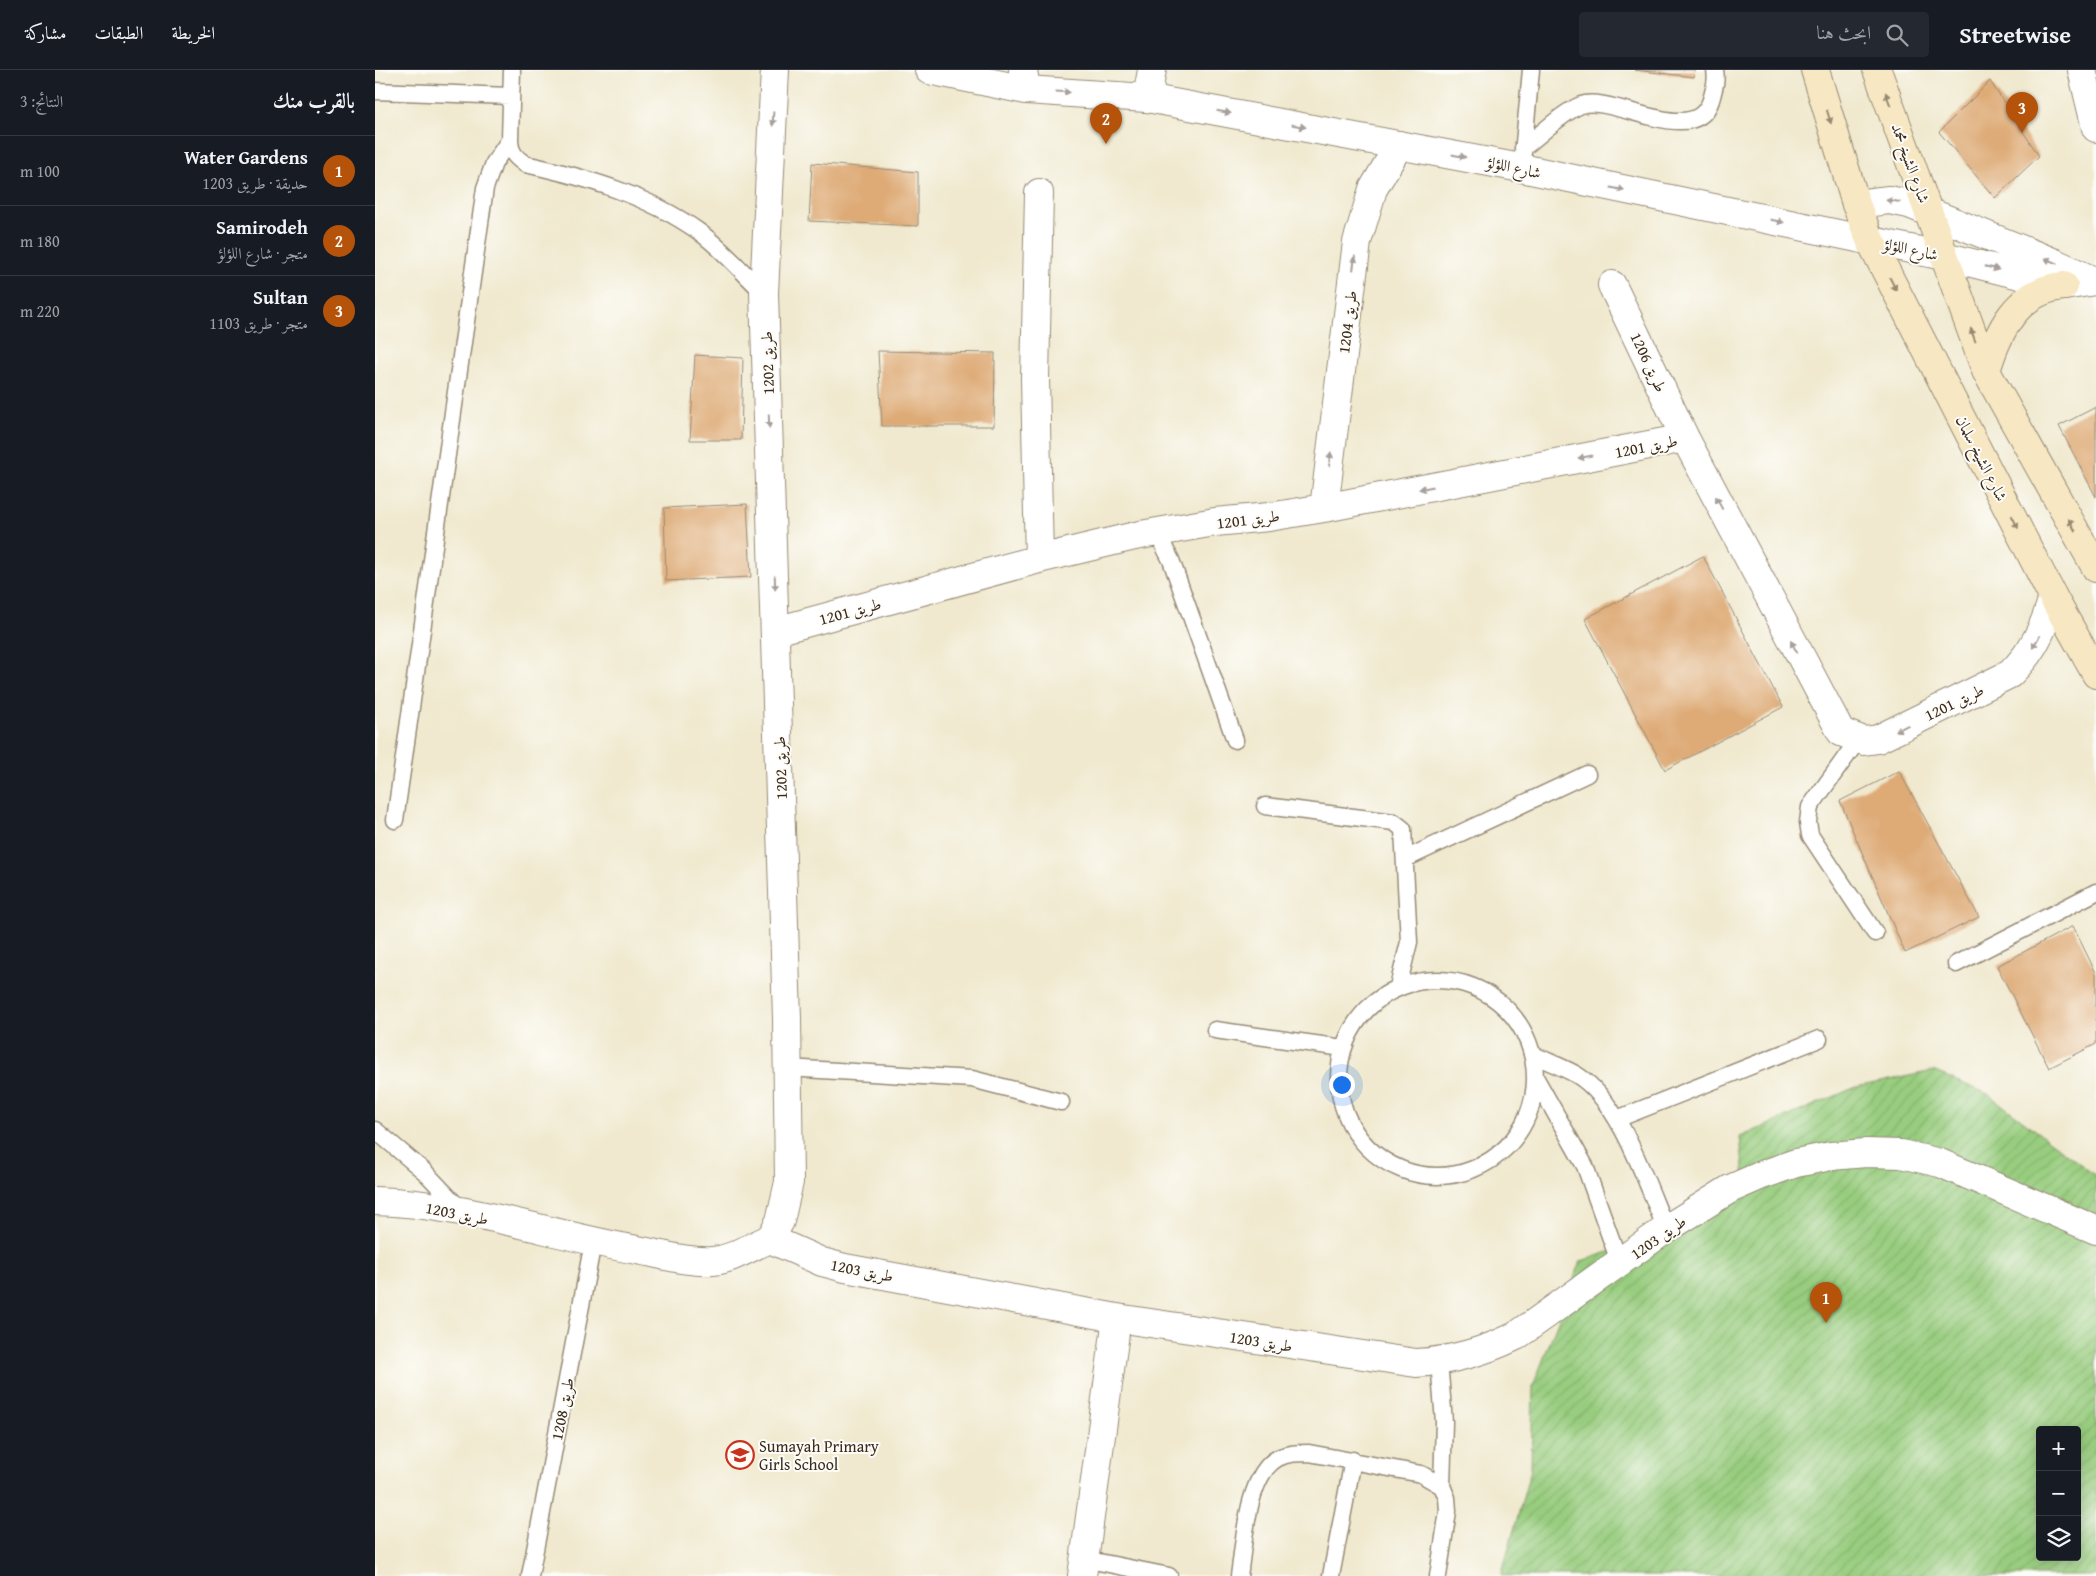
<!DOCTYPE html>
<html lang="ar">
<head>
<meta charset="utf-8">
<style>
	:root { --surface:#171b24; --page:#242831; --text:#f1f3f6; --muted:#9ea1a6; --line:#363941; --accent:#b45309 }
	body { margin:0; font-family:"Gentium Book Plus",Amiri,serif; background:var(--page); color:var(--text); direction:rtl }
	.controls { position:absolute; right:15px; bottom:15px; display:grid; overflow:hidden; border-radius:5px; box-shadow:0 2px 12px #0003 }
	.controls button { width:45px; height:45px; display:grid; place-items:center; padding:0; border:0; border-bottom:1px solid var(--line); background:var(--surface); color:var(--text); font:25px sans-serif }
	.you { position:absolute; left:966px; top:1014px; width:18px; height:18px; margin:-12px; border:4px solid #fff; border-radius:50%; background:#1a73e8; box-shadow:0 0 0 8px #1a73e833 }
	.badge { display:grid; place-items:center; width:32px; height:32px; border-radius:50%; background:var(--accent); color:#fff; font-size:16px; font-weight:700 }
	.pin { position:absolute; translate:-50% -41px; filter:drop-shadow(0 1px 2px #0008) }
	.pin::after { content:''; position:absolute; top:26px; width:18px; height:15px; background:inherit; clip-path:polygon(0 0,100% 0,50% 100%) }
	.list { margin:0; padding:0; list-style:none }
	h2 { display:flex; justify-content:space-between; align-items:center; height:65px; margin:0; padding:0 20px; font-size:21px }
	h2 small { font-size:16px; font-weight:400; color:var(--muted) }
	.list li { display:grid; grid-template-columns:32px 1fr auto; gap:15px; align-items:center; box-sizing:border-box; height:70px; padding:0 20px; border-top:1px solid var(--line) }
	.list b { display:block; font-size:19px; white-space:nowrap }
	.list p { margin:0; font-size:16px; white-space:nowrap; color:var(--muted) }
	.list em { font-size:16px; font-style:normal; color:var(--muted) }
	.icon { flex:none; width:28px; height:28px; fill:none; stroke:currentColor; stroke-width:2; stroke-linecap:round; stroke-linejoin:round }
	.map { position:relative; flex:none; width:1721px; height:1506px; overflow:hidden; direction:ltr }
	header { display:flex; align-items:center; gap:30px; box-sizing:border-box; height:70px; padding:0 25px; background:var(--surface); border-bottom:1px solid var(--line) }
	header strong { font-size:24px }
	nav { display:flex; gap:28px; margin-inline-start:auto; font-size:18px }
	.search { width:350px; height:45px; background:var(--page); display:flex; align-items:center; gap:12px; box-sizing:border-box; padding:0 18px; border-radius:5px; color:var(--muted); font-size:19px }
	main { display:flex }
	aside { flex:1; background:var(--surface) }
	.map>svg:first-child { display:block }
	.garden { fill:url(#garden-furrows); stroke:#6a7c4e; fill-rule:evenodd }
	.building { fill:#deab77 }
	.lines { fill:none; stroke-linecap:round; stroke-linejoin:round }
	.service-casing { stroke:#968a76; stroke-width:19 }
	.minor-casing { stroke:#968a76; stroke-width:30 }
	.tertiary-casing { stroke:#968a76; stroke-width:30 }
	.secondary-casing { stroke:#968a76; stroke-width:30 }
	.service { stroke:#fff; stroke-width:16 }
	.minor { stroke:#fff; stroke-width:28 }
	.tertiary { stroke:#fff; stroke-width:28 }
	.secondary { stroke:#f7e8c3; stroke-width:28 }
	.oneway { fill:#a79f9a }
	.oneway2 { fill:#998970 }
	.labels { text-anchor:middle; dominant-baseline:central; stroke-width:4; stroke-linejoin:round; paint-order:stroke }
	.street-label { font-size:16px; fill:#3b2a1e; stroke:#fdfcf7 }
	.poi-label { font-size:16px; fill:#3b2a1e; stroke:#fdfcf7; text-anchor:start }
</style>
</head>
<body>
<header>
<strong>Streetwise</strong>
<div class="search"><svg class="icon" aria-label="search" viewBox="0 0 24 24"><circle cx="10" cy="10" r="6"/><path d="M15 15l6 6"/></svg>ابحث هنا</div>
<nav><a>الخريطة</a><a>الطبقات</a><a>مشاركة</a></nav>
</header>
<main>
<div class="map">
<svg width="1721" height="1506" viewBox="0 0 1721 1506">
	<defs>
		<pattern id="garden-furrows" width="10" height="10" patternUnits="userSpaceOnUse" patternTransform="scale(1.25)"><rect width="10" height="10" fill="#98cd7f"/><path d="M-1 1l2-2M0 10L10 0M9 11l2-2" fill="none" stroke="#84b06d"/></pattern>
	</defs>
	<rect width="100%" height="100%" fill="#fdfcf7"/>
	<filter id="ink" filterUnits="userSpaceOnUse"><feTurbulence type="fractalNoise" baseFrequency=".02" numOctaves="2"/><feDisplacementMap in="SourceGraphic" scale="10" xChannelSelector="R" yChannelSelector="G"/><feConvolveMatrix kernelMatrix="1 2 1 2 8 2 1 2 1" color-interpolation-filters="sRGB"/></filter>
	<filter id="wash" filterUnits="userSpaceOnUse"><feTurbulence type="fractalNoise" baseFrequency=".0096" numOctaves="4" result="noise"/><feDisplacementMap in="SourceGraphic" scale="20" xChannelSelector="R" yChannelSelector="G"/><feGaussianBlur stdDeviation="1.12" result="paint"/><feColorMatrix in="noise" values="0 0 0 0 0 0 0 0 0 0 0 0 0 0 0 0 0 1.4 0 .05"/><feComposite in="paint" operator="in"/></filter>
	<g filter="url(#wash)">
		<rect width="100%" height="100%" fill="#f0e9cf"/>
		<path class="garden" d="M1558,1001L1613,1024L1721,1106V1506H1126L1156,1399L1158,1316L1206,1191L1271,1170L1370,1117L1365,1067L1481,1017ZM1665,1360H1702V1487H1665Z"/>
		<g id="blocks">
			<path class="building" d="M1259,0H1320L1319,7Z
				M1615,11L1664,86L1620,128L1564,62Z
				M437,93L543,102V156L434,151Z
				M503,281L620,283L619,356H507Z
				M320,285L368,288L366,370H315Z
				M1721,337V427L1684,356Z
				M372,434L376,507L291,511L289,438Z
				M1328,486L1408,637L1290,700L1210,549Z
				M1524,701L1604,847L1530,883L1465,731Z
				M1698,856L1721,903V974L1674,998L1622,896Z"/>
		</g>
	</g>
	<g filter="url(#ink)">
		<use href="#blocks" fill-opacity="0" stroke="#968a76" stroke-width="1"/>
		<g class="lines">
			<defs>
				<path id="service" d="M137,0L135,69C135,82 140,87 150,94C210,107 272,125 323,161C347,178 368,203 389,223
					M0,21L135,26
					M1148,78C1164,66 1188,42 1206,35C1238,24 1320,80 1336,30C1339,19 1342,11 1340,0
					M1148,83L1156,0
					M782,463L796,490L860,670
					M1483,670L1435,737L1433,752L1435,765L1500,863
					M890,736L1019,752L1028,759L1034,872L1023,917
					M20,750L110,118L119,93L135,69
					M1030,789L1212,704
					M1581,894L1721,822
					M964 1008a98 98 0 1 1 196 0a98 98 0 1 1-196 0Z
					M840,960L968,978
					M1157,984C1171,991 1188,997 1202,1005C1246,1032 1271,1113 1291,1159
					M412,998L597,1009L686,1032
					M1160,1007L1210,1096L1245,1194
					M1242,1049L1444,969
					M0,1060L50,1102L86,1140
					M1064,1291L1069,1352L1067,1416
					M709,1489L794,1506
					M155,1506L218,1172
					M864,1506C869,1474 872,1404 903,1388C913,1383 923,1383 934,1383L1046,1404L1067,1416L1072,1428L1073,1441L1063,1506
					M956,1506L978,1390"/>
				<path id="minor" d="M648,0L651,20
					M1707,0L1721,58
					M772,28L777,0
					M664,123L660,309L664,489
					M1237,215L1310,368L1466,662L1489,671L1503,669L1635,604C1658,582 1669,558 1678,527
					M949,438L982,172L998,119L1024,75
					M401,561L664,489L760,466L840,452L894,447L949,438L1310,368
					M395,1169L405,1151L414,1112L412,948L389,223L400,0
					M707,1506L742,1248"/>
				<path id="tertiary" d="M554,0L651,20L772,28L1146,98L1569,186L1689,216L1720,211
					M1481,134L1514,130L1534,134L1680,193L1719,211
					M0,1131C85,1133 178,1165 262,1180C286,1184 314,1193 338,1191C359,1189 376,1176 395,1169L447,1192L470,1198L742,1248L1041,1293C1077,1291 1108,1282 1141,1266L1291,1159L1355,1119L1387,1105L1421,1093L1456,1086L1491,1083L1526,1084L1565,1093L1721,1160"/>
				<path id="secondary" d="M1440,0L1481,134L1495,170L1678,527L1721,604
					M1502,0L1611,301L1721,498
					M1611,301C1623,261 1642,220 1689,216"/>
			</defs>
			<use href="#service" class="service-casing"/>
			<use href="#minor" class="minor-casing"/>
			<use href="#tertiary" class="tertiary-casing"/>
			<use href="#secondary" class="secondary-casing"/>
			<use href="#service" class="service"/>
			<use href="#minor" class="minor"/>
			<use href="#tertiary" class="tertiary"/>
			<use href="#secondary" class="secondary"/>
		</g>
		<defs><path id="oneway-solid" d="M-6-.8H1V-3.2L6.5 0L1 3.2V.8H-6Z" transform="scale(1.25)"/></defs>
		<g class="oneway">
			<use href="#oneway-solid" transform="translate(688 22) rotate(4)"/>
			<use href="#oneway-solid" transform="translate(849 42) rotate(10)"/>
			<use href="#oneway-solid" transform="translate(398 49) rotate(93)"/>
			<use href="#oneway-solid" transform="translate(924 56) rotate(11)"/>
			<use href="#oneway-solid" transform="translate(1084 86) rotate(11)"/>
			<use href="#oneway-solid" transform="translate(1243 119) rotate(12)"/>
			<use href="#oneway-solid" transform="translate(1518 131) rotate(-173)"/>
			<use href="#oneway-solid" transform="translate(1402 151) rotate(12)"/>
			<use href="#oneway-solid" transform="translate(1676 191) rotate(-157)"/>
			<use href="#oneway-solid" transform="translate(979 193) rotate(-83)"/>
			<use href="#oneway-solid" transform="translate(1617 198) rotate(14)"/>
			<use href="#oneway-solid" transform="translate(394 351) rotate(88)"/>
			<use href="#oneway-solid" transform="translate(1210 387) rotate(169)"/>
			<use href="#oneway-solid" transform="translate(955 389) rotate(-83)"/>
			<use href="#oneway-solid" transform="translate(1051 418) rotate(169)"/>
			<use href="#oneway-solid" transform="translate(1344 433) rotate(-118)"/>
			<use href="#oneway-solid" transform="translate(400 513) rotate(88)"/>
			<use href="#oneway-solid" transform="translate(1661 572) rotate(120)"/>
			<use href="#oneway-solid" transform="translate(1419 577) rotate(-118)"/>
			<use href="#oneway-solid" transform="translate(1527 658) rotate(154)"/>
		</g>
		<g class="oneway2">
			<use href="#oneway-solid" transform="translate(1513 29) rotate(-110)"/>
			<use href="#oneway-solid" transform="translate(1454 47) rotate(73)"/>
			<use href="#oneway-solid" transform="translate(1518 214) rotate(63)"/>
			<use href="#oneway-solid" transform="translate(1598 265) rotate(-110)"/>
			<use href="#oneway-solid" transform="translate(1640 452) rotate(63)"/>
			<use href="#oneway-solid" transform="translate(1697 455) rotate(-119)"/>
		</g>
	</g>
	<defs>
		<symbol id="school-ring" viewBox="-11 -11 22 22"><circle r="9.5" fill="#fdfcf7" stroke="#c8321e" stroke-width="1.5"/><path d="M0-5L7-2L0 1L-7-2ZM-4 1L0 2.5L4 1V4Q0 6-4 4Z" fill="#c8321e"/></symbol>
	</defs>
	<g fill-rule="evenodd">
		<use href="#school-ring" x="349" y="1369" width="32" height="32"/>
	</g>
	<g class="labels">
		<g class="street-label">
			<text transform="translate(1536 93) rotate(70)">شارع الشيخ محمد</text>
			<text transform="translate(1139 97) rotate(12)">شارع اللؤلؤ</text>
			<text transform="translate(1536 179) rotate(12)">شارع اللؤلؤ</text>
			<text transform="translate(972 252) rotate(-83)">طريق 1204</text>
			<text transform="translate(1274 292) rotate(65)">طريق 1206</text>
			<text transform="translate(392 293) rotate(-92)">طريق 1202</text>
			<text transform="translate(1271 376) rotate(-11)">طريق 1201</text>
			<text transform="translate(1607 388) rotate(63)">شارع الشيخ سلمان</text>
			<text transform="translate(873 449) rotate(-7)">طريق 1201</text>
			<text transform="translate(475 541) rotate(-15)">طريق 1201</text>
			<text transform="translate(1579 632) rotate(-26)">طريق 1201</text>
			<text transform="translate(405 698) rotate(-92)">طريق 1202</text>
			<text transform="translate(82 1143) rotate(11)">طريق 1203</text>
			<text transform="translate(1283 1167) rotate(-35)">طريق 1203</text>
			<text transform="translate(487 1200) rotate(11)">طريق 1203</text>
			<text transform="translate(886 1271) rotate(9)">طريق 1203</text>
			<text transform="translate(187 1339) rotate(-79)">طريق 1208</text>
		</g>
		<g class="poi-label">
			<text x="384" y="1376">Sumayah Primary<tspan x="384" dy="18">Girls School</tspan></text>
		</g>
	</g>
</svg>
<div class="controls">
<button>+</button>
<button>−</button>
<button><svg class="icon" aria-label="layers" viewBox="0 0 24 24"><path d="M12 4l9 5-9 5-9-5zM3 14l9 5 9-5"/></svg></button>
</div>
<div class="you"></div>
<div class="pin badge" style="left:1451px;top:1253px">1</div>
<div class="pin badge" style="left:731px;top:74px">2</div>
<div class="pin badge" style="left:1647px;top:63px">3</div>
</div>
<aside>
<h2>بالقرب منك<small>النتائج: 3</small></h2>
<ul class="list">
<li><span class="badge">1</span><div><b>Water Gardens</b><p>حديقة · طريق 1203</p></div><em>100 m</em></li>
<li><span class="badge">2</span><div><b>Samirodeh</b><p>متجر · شارع اللؤلؤ</p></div><em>180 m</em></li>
<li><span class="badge">3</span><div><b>Sultan</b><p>متجر · طريق 1103</p></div><em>220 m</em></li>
</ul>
</aside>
</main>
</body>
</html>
